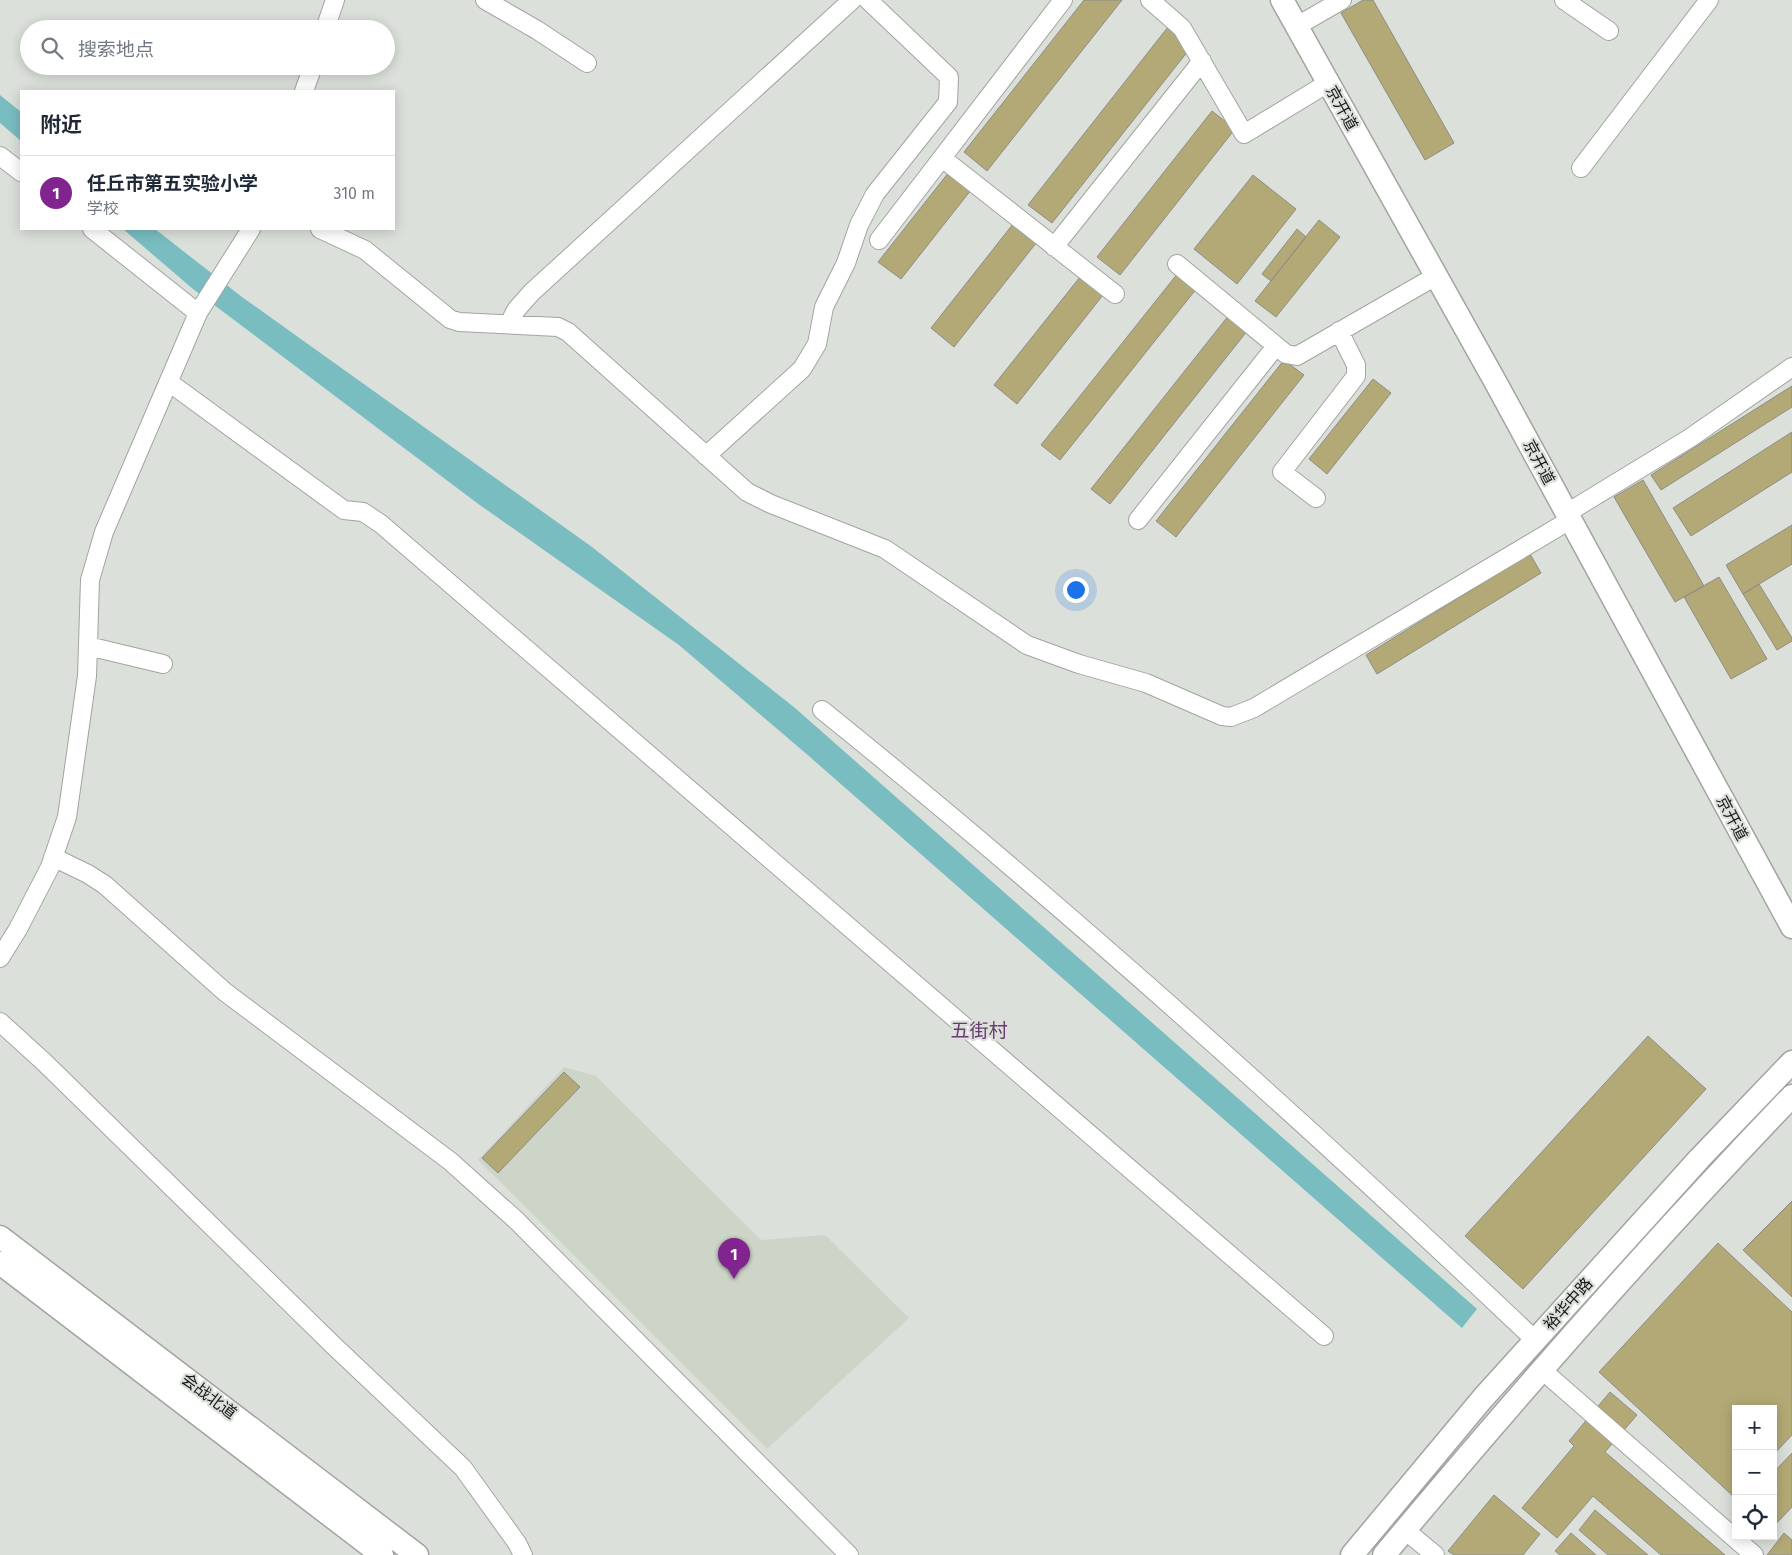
<!DOCTYPE html>
<html lang="zh">
<head>
<meta charset="utf-8">
<style>
	:root { --surface:#fff; --page:#f2f2f3; --text:#1f2937; --muted:#747a83; --line:#e0e1e3; --accent:#812490 }
	body { margin:0; font-family:"Fira Sans","Noto Sans SC",sans-serif; background:var(--page); color:var(--text) }
	.controls { position:absolute; right:15px; bottom:15px; display:grid; overflow:hidden; border-radius:0px; box-shadow:0 2px 12px #0003 }
	.controls button { width:45px; height:45px; display:grid; place-items:center; padding:0; border:0; border-bottom:1px solid var(--line); background:var(--surface); color:var(--text); font:25px sans-serif }
	.you { position:absolute; left:1075px; top:589px; width:18px; height:18px; margin:-12px; border:4px solid #fff; border-radius:50%; background:#1a73e8; box-shadow:0 0 0 8px #1a73e833 }
	.badge { display:grid; place-items:center; width:32px; height:32px; border-radius:50%; background:var(--accent); color:#fff; font-size:16px; font-weight:700 }
	.pin { position:absolute; translate:-50% -41px; filter:drop-shadow(0 1px 2px #0008) }
	.pin::after { content:''; position:absolute; top:26px; width:18px; height:15px; background:inherit; clip-path:polygon(0 0,100% 0,50% 100%) }
	.list { margin:0; padding:0; list-style:none }
	h2 { display:flex; justify-content:space-between; align-items:center; height:65px; margin:0; padding:0 20px; font-size:21px }
	h2 small { font-size:16px; font-weight:400; color:var(--muted) }
	.list li { display:grid; grid-template-columns:32px 1fr auto; gap:15px; align-items:center; box-sizing:border-box; height:75px; padding:0 20px; border-top:1px solid var(--line) }
	.list b { display:block; font-size:19px; white-space:nowrap }
	.list p { margin:0; font-size:16px; white-space:nowrap; color:var(--muted) }
	.list em { font-size:16px; font-style:normal; color:var(--muted) }
	.icon { flex:none; width:28px; height:28px; fill:none; stroke:currentColor; stroke-width:2; stroke-linecap:round; stroke-linejoin:round }
	.map { position:relative; flex:none; width:1792px; height:1555px; overflow:hidden }
	.search { position:absolute; background:var(--surface); box-shadow:0 2px 12px #0003; left:20px; top:20px; width:375px; height:55px; display:flex; align-items:center; gap:12px; box-sizing:border-box; padding:0 18px; border-radius:28px; color:var(--muted); font-size:19px }
	.panel { position:absolute; background:var(--surface); box-shadow:0 2px 12px #0003; left:20px; top:90px; width:375px; height:140px; border-radius:0px }
	.map>svg:first-child { display:block }
	.built { fill:#cdd5c8 }
	.water { fill:#79bdc1 }
	.building { fill:#b3a976; stroke:#8e8d86 }
	.lines { fill:none; stroke-linecap:round; stroke-linejoin:round }
	.minor-casing { stroke:#a1a59f; stroke-width:20 }
	.major-casing { stroke:#a1a59f; stroke-width:25 }
	.minor { stroke:#fff; stroke-width:18 }
	.major { stroke:#fff; stroke-width:22 }
	.labels { text-anchor:middle; dominant-baseline:central; stroke-width:4.5; stroke-linejoin:round; paint-order:stroke }
	.street-label { font-size:16px; fill:#171816; stroke:#dce0da }
	.quarter-label { font-size:19px; fill:#683b70; stroke:#dce0da }
</style>
</head>
<body>
<div class="map">
<svg width="1792" height="1555" viewBox="0 0 1792 1555">
	<rect width="100%" height="100%" fill="#dce0da"/>
	<path class="built" d="M564,1067L596,1076L761,1240L825,1235L909,1318L767,1449L478,1160Z"/>
	<path class="water" d="M0,95L21,112V141L0,123Z
		M123,229H155L242,297L592,547L795,708L1477,1309L1462,1328L810,757L679,645L477,503L193,289Z"/>
	<path class="building" d="M1084,0H1122L987,171L964,152Z
		M1363,0H1373L1454,143L1425,160L1341,13Z
		M1168,27L1192,46L1052,223L1028,205Z
		M1212,111L1235,129L1120,275L1097,257Z
		M949,172L971,190L901,279L878,262Z
		M1253,175L1296,209L1237,284L1194,249Z
		M1319,220L1340,237L1276,317L1255,301Z
		M1013,224L1037,242L954,347L931,328Z
		M1297,229L1306,237L1271,281L1262,274Z
		M1178,273L1197,288L1060,460L1041,445Z
		M1080,277L1103,295L1017,404L994,385Z
		M1229,315L1248,330L1110,504L1091,489Z
		M1284,360L1304,375L1176,537L1156,521Z
		M1373,379L1391,393L1327,474L1309,459Z
		M1792,386V407L1661,490L1651,475Z
		M1792,432V472L1691,536L1673,508Z
		M1643,480L1704,586L1675,602L1614,497Z
		M1792,525V564L1743,594L1726,565Z
		M1530,554L1541,573L1377,674L1366,655Z
		M1719,577L1767,659L1731,679L1684,597Z
		M1759,584L1792,638V641L1777,650L1743,594Z
		M1648,1036L1706,1089L1523,1289L1465,1236Z
		M564,1072L580,1087L498,1173L482,1158Z
		M1792,1201V1297L1743,1250Z
		M1718,1243L1792,1312V1435L1773,1455V1409H1736L1734,1497L1599,1372Z
		M1610,1392L1637,1415L1605,1452L1725,1555H1661L1593,1496L1557,1538L1522,1508L1574,1446L1569,1441Z
		M1792,1453V1507L1773,1527V1473Z
		M1494,1495L1540,1534L1523,1555H1454L1448,1551Z
		M1595,1510L1648,1555H1608L1579,1530Z
		M1571,1533L1596,1555H1560L1555,1551Z
		M1784,1533L1792,1540V1555H1767Z"/>
	<g class="lines">
		<defs>
			<path id="minor" d="M485,0L537,30L587,63
				M1150,0L1182,28L1244,134L1328,83
				M1564,0L1609,31
				M1297,26L1342,0
				M325,29L335,0
				M304,91L313,66
				M0,156L21,172
				M942,158L1115,294
				M1581,168L1709,0
				M92,229L198,313
				M320,229L365,250L450,319L459,322L558,327L568,332L747,492L771,504L885,549L1027,645L1079,664L1146,683L1222,716L1231,717L1254,708L1570,520
				M879,240L1063,0
				M1054,247L1202,61
				M1177,264L1286,354L1297,356L1436,276
				M509,324L516,310L532,292L852,0
				M170,383L344,510L363,512L381,524L1324,1336
				M706,456L802,369L817,344L824,307L846,263L859,225L875,194L948,102L949,77L868,0
				M1316,498L1282,472L1356,376V365L1339,331
				M1567,513L1690,438L1792,367
				M1138,520L1276,346
				M88,646L163,664
				M822,710C1069,909 1305,1122 1535,1340
				M53,857L88,874L105,885L225,992L450,1161L517,1221L849,1555
				M0,958L18,929L50,867L67,817L87,676L90,580L104,532L198,313L251,229
				M0,1022L44,1062L332,1344L463,1468L517,1543L523,1555
				M1542,1370L1754,1555
				M1405,1530L1435,1555"/>
			<path id="major" d="M1282,0L1496,383L1792,927
				M0,1237L417,1555
				M0,1263L382,1555
				M1352,1555L1483,1398L1700,1158L1792,1062
				M1384,1555C1515,1398 1650,1244 1792,1096"/>
		</defs>
		<use href="#minor" class="minor-casing"/>
		<use href="#major" class="major-casing"/>
		<use href="#minor" class="minor"/>
		<use href="#major" class="major"/>
	</g>
	<g class="labels">
		<g class="street-label">
			<text transform="translate(1342 108) rotate(61)">京开道</text>
			<text transform="translate(1539 462) rotate(62)">京开道</text>
			<text transform="translate(1732 818) rotate(62)">京开道</text>
			<text transform="translate(1568 1304) rotate(-48)">裕华中路</text>
			<text transform="translate(209 1396) rotate(37)">会战北道</text>
		</g>
		<g class="quarter-label">
			<text x="979" y="1030">五街村</text>
		</g>
	</g>
</svg>
<div class="controls">
<button>+</button>
<button>−</button>
<button><svg class="icon" aria-label="locate" viewBox="0 0 24 24"><circle cx="12" cy="12" r="6"/><path d="M12 2v4M12 18v4M2 12h4M18 12h4"/></svg></button>
</div>
<div class="you"></div>
<div class="pin badge" style="left:734px;top:1279px">1</div>
<div class="search"><svg class="icon" aria-label="search" viewBox="0 0 24 24"><circle cx="10" cy="10" r="6"/><path d="M15 15l6 6"/></svg>搜索地点</div>
<section class="panel">
<h2>附近<small></small></h2>
<ul class="list">
<li><span class="badge">1</span><div><b>任丘市第五实验小学</b><p>学校</p></div><em>310 m</em></li>
</ul>
</section>
</div>
</body>
</html>
